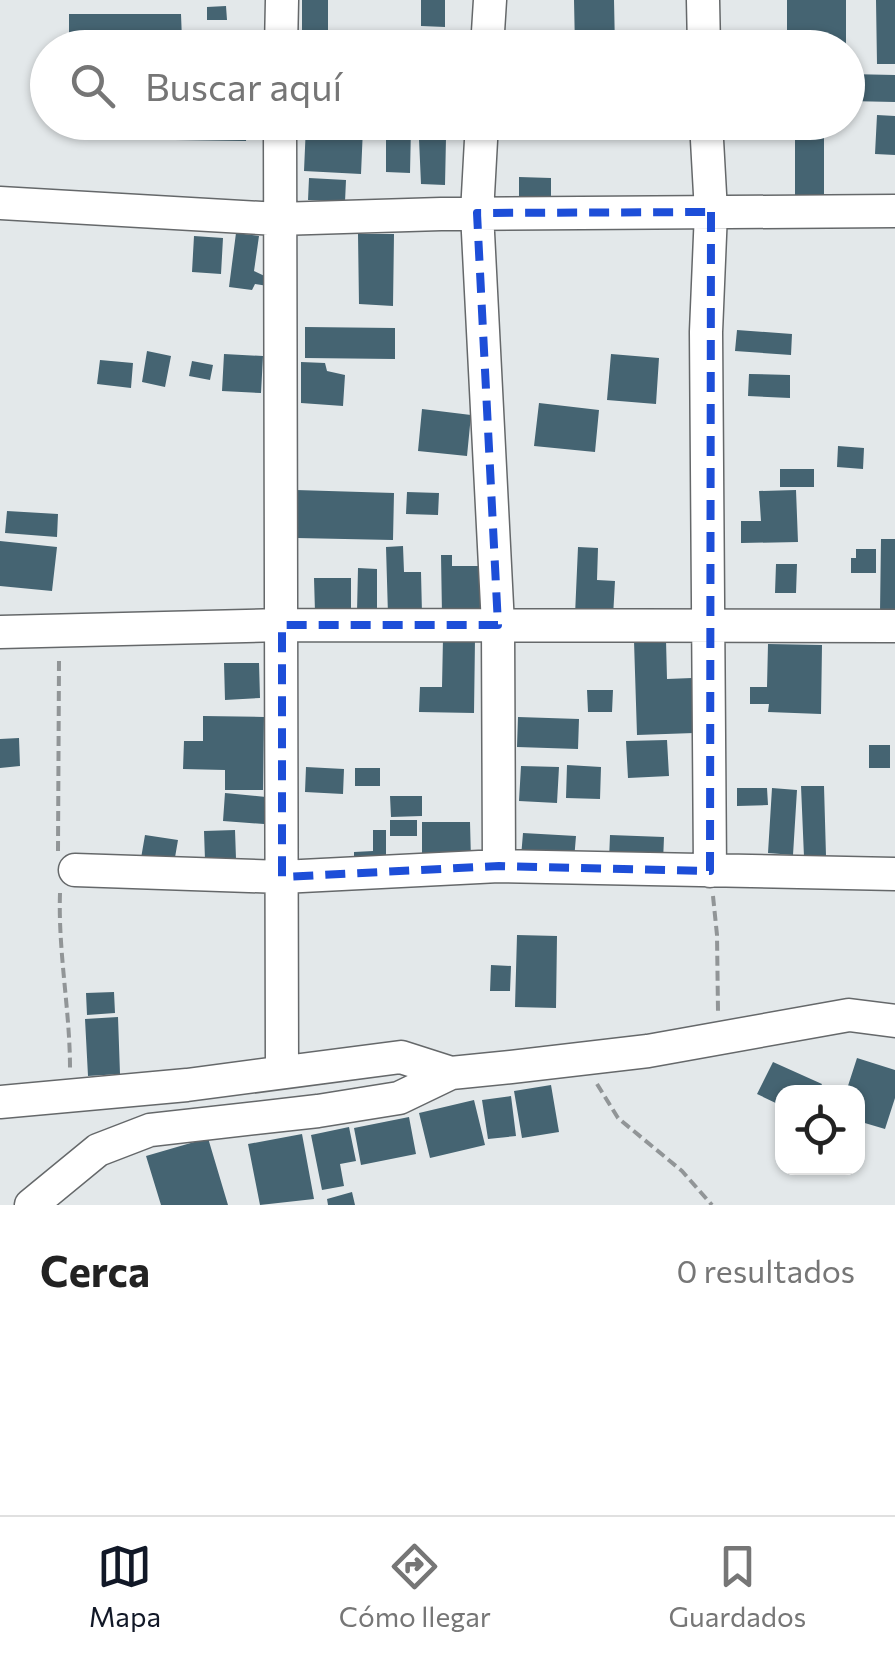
<!DOCTYPE html>
<html lang="es">
<head>
<meta charset="utf-8">
<style>
	:root { --surface:#fff; --page:#f6f6f6; --text:#222; --muted:#767676; --line:#e0e0e0; --accent:#111827 }
	body { margin:0; font-family:Commissioner,sans-serif; background:var(--page); color:var(--text) }
	.controls { position:absolute; right:30px; bottom:30px; display:grid; overflow:hidden; border-radius:20px; box-shadow:0 2px 8px #0004 }
	.controls button { width:90px; height:90px; display:grid; place-items:center; padding:0; border:0; border-bottom:2px solid var(--line); background:var(--surface); color:var(--text); font:50px sans-serif }
	.list { margin:0; padding:0; list-style:none }
	h2 { display:flex; justify-content:space-between; align-items:center; height:130px; margin:0; padding:0 40px; font-size:42px }
	h2 small { font-size:32px; font-weight:400; color:var(--muted) }
	.icon { flex:none; width:55px; height:55px; fill:none; stroke:currentColor; stroke-width:2; stroke-linecap:round; stroke-linejoin:round }
	.map { position:relative; flex:none; width:895px; height:1205px; overflow:hidden }
	.search { position:absolute; background:var(--surface); box-shadow:0 2px 8px #0004; left:30px; right:30px; top:30px; height:110px; display:flex; align-items:center; gap:25px; box-sizing:border-box; padding:0 35px; border-radius:55px; color:var(--muted); font-size:38px }
	.sheet { height:310px; background:var(--surface) }
	nav { display:flex; justify-content:space-around; align-items:center; box-sizing:border-box; height:140px; border-top:2px solid var(--line); background:var(--surface); font-size:28px; color:var(--muted) }
	nav a { display:grid; justify-items:center; gap:5px }
	nav .on { color:var(--accent) }
	.map>svg:first-child { display:block }
	.building { fill:#456472 }
	.lines { fill:none; stroke-linecap:round; stroke-linejoin:round }
	.minor-casing { stroke:#65686a; stroke-width:35 }
	.path { stroke:#919597; stroke-width:4; stroke-dasharray:10 5; stroke-linecap:butt }
	.minor { stroke:#fff; stroke-width:32 }
	.marked { fill:none; stroke:#1d4ed8; stroke-width:8; stroke-dasharray:20 12; stroke-linejoin:round }
</style>
</head>
<body>
<div class="map">
<svg width="895" height="1205" viewBox="0 0 895 1205">
	<rect width="100%" height="100%" fill="#e3e8ea"/>
	<path class="building" d="M302,0H328V33H302Z
		M421,0H445V27L421,26Z
		M574,0H614L615,48H575Z
		M787,0H846V48H787Z
		M876,0H895V64H877Z
		M226,6L227,20H207V7Z
		M69,14H181L182,40H69Z
		M848,74L895,75V102L848,101Z
		M877,115L895,116V155L875,154Z
		M175,122H247L246,141L175,140Z
		M730,122H824V198H795V132L730,131Z
		M306,125L363,128L361,174L304,171Z
		M386,126L411,127L410,173L386,172Z
		M446,138L445,185L421,184L419,139Z
		M519,177L551,178V203L519,202Z
		M309,178L346,180L345,202L308,200Z
		M236,233L259,236L254,271L271,279L268,286L255,284L252,290L229,287Z
		M358,234H394L393,306L359,304Z
		M194,236L223,238L221,274L192,272Z
		M305,327L395,328V359L305,358Z
		M737,330L792,334L791,355L735,351Z
		M147,351L171,356L165,387L142,382Z
		M224,354L263,356L261,393L222,391Z
		M611,354L659,358L656,404L607,400Z
		M100,360L133,363L131,388L97,384Z
		M192,361L213,365L210,380L189,376Z
		M301,362L325,363L327,371L345,375L343,406L301,403Z
		M749,374L790,375V398L748,396Z
		M539,403L599,410L595,452L534,446Z
		M422,409L471,415L467,456L418,451Z
		M838,446L864,448L863,469L837,467Z
		M780,469H814V487H780Z
		M296,490L394,493L393,540L296,538Z
		M796,490L798,542L741,543V521H761L759,491Z
		M407,492L439,493L438,515L406,514Z
		M7,511L58,514L57,537L5,533Z
		M881,539H895V612H880Z
		M0,541L57,547L52,591L0,586Z
		M403,546L404,572H421L422,614L388,615L386,547Z
		M578,547L598,548L597,580L615,581L613,617L575,615Z
		M856,549H876V573H851V558H856Z
		M441,555H452V566H481V615H442Z
		M776,564H797L796,593H775Z
		M358,568L377,569V612H357Z
		M314,578H351V612H315Z
		M443,638L475,639L474,713L419,712L420,687H442Z
		M666,640L667,679L692,678L694,733L637,735L634,641Z
		M768,644L822,645L821,714L768,712L769,704H750V687H767Z
		M224,663H259L260,698L225,700Z
		M587,690H613L612,712H588Z
		M203,716L264,717L263,790H225V770L183,769L184,741H203Z
		M518,717L579,719L578,749L517,747Z
		M19,738L20,766L0,768V739Z
		M667,740L669,776L628,778L626,741Z
		M869,745H890V768H869Z
		M567,765L601,767L600,799L566,798Z
		M521,766L559,767L557,803L519,801Z
		M306,767L344,769L343,794L305,792Z
		M355,768H380V786H355Z
		M801,786H824L826,856L804,857Z
		M737,788H767L768,805L737,806Z
		M772,788L797,790L793,855L768,853Z
		M225,793L266,797L264,824L223,821Z
		M390,796H422V816L391,817Z
		M390,820H417V836H390Z
		M422,822H470L471,860L422,861Z
		M235,830L236,859L205,860L204,831Z
		M373,830H386V863H354V852L373,851Z
		M523,833L576,836L574,860L521,857Z
		M145,835L178,840L173,869L140,864Z
		M610,835L664,837L663,862L609,860Z
		M517,935L557,936L556,1008L515,1007Z
		M491,965L511,966L510,991H490Z
		M114,992L115,1013L87,1015L86,993Z
		M118,1017L120,1074L88,1076L85,1019Z
		M857,1058L895,1070V1098L885,1129L858,1121V1092H846Z
		M773,1062L822,1084L818,1092H782V1106L757,1094Z
		M551,1085L559,1132L522,1138L514,1091Z
		M511,1096L516,1136L488,1139L482,1100Z
		M474,1100L485,1145L430,1158L419,1113Z
		M409,1117L416,1154L361,1165L354,1128Z
		M349,1127L356,1161L340,1164L344,1186L322,1190L311,1135Z
		M302,1134L314,1199L260,1205L248,1144Z
		M208,1138L228,1205H161L146,1156Z
		M352,1192L355,1205H328L327,1199Z"/>
	<g class="lines">
		<defs>
			<path id="minor" d="M703,0L704,48
				M281,48L282,0
				M487,48L490,0
				M280,122L282,1072
				M482,122L477,213L498,625L499,866
				M706,122L711,212L706,332L710,871
				M0,203L278,219L441,214L895,211
				M0,632L282,625L895,626
				M75,870L282,877L499,866L895,874
				M0,1102L187,1085L401,1057L451,1073L511,1067L648,1051L849,1015L895,1021
				M31,1205L98,1150L150,1130L318,1111L399,1098L451,1073"/>
		</defs>
		<use href="#minor" class="minor-casing"/>
		<path class="path" d="M58,851L59,660
			M60,893C58,952 70,1010 70,1068
			M713,896L717,935L718,1011
			M597,1084L618,1118L682,1171L712,1205"/>
		<use href="#minor" class="minor"/>
	</g>
	<path class="marked" d="M711,212L710,871L499,866L282,877V625H498L477,213Z"/>
</svg>
<div class="controls">
<button><svg class="icon" aria-label="locate" viewBox="0 0 24 24"><circle cx="12" cy="12" r="6"/><path d="M12 2v4M12 18v4M2 12h4M18 12h4"/></svg></button>
</div>
<div class="search"><svg class="icon" aria-label="search" viewBox="0 0 24 24"><circle cx="10" cy="10" r="6"/><path d="M15 15l6 6"/></svg>Buscar aquí</div>
</div>
<section class="sheet">
<h2>Cerca<small>0 resultados</small></h2>
<ul class="list">
</ul>
</section>
<nav>
<a class="on"><svg class="icon" aria-label="map" viewBox="0 0 24 24"><path d="M3 6l6-2 6 2 6-2v14l-6 2-6-2-6 2zM9 4v14M15 6v14"/></svg>Mapa</a>
<a><svg class="icon" aria-label="directions" viewBox="0 0 24 24"><path d="M12 3l9 9-9 9-9-9zM9 14v-3h6M13 9l2 2-2 2"/></svg>Cómo llegar</a>
<a><svg class="icon" aria-label="saved" viewBox="0 0 24 24"><path d="M7 4h10v16l-5-4-5 4z"/></svg>Guardados</a>
</nav>
</body>
</html>
